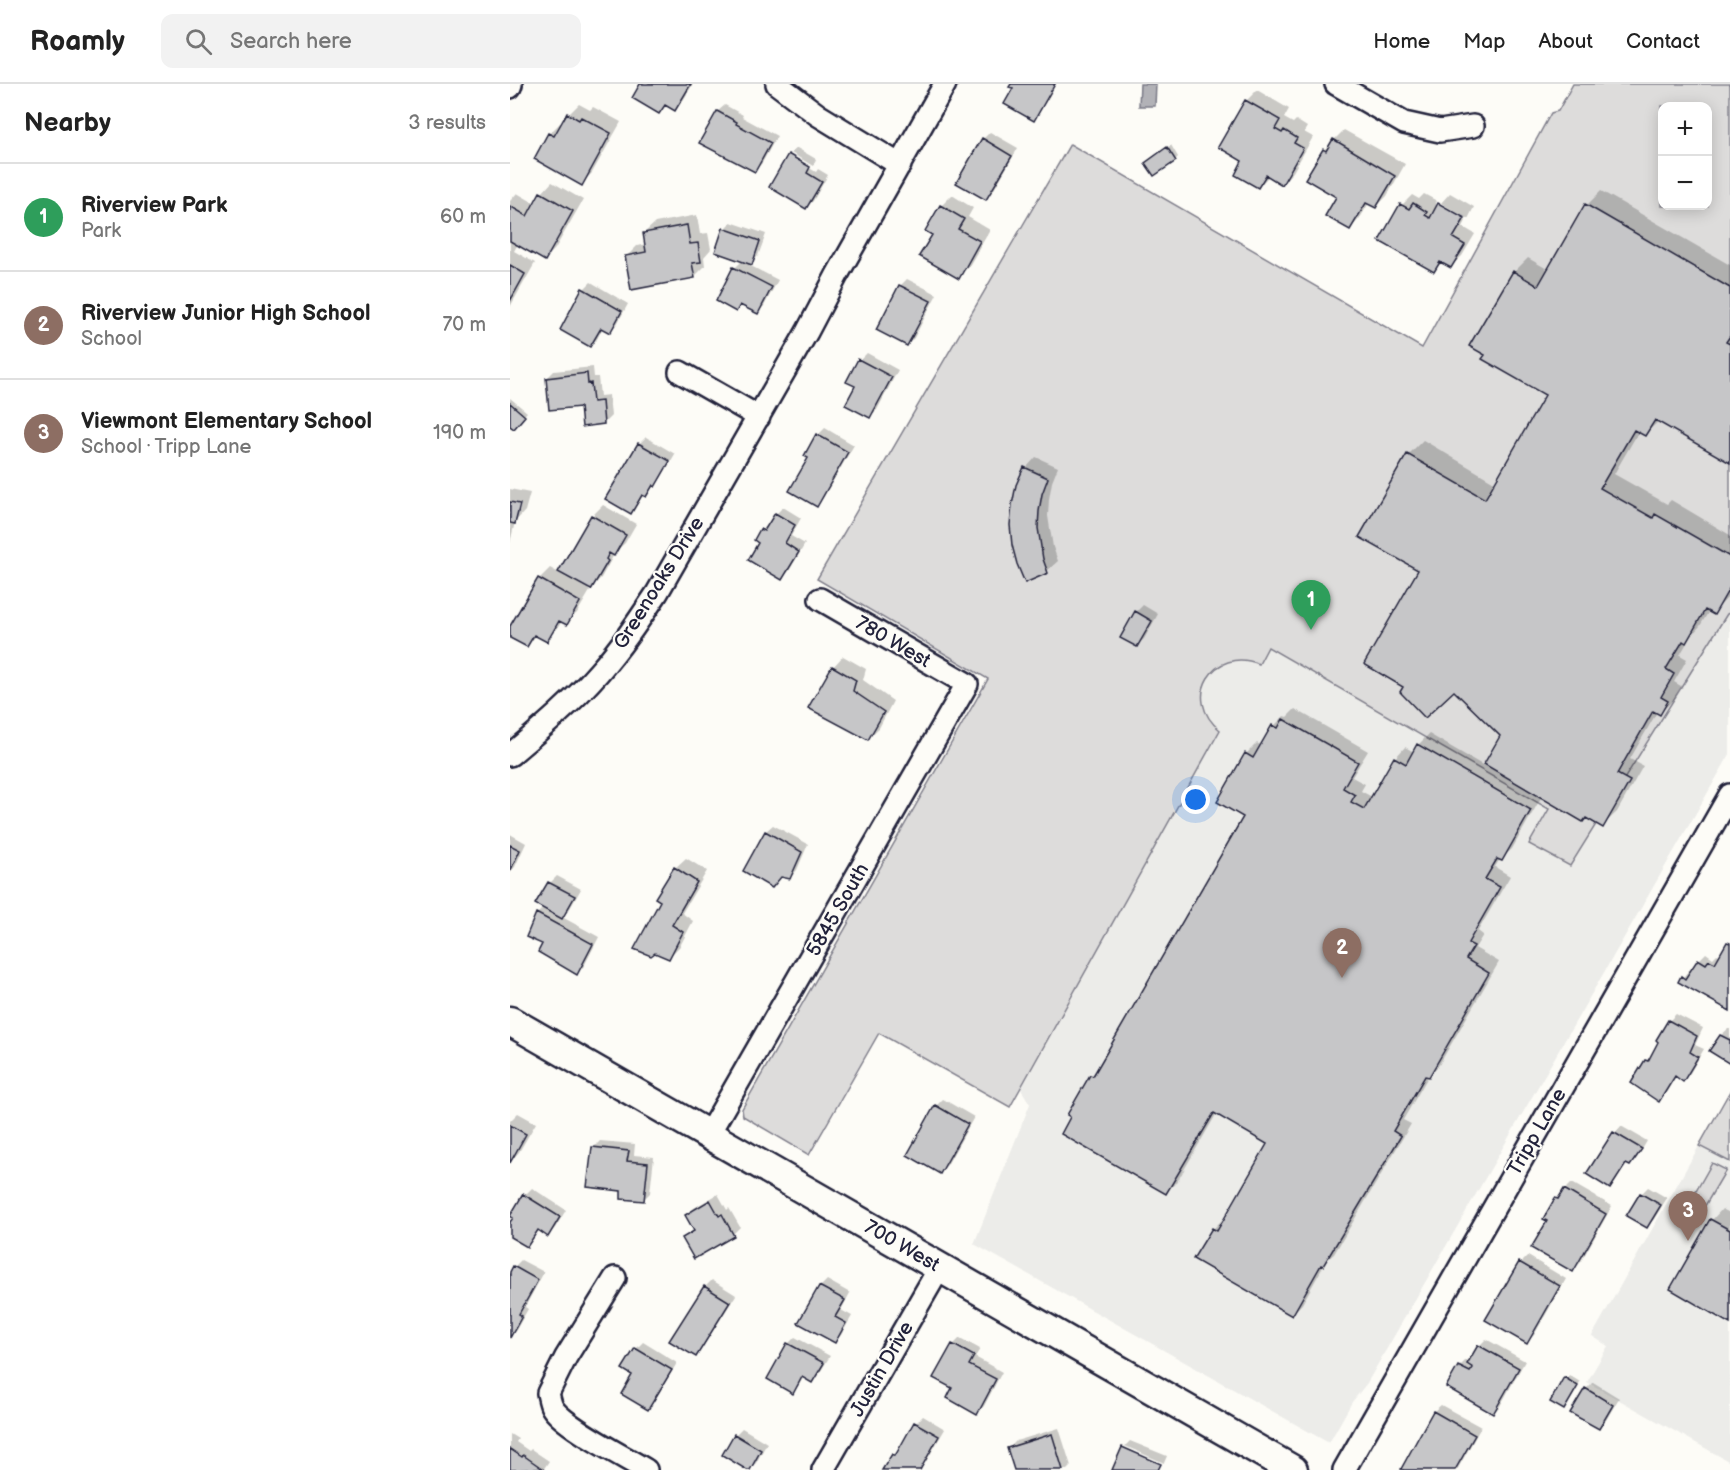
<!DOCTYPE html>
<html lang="en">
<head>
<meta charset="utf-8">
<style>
	:root { --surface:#fff; --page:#f2f2f2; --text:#222; --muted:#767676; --line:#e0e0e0; --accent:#2563eb }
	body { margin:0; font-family:"Balsamiq Sans",sans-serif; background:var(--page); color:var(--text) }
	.controls { position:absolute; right:18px; top:18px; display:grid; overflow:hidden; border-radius:12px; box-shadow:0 3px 15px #0003 }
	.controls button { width:54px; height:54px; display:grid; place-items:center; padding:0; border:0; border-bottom:2px solid var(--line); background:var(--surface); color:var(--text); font:30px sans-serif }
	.you { position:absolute; left:686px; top:716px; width:21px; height:21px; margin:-15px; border:4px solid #fff; border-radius:50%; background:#1a73e8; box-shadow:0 0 0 9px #1a73e833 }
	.badge { display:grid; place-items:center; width:39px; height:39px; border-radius:50%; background:var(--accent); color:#fff; font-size:20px; font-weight:700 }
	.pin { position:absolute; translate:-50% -50px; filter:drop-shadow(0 2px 3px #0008) }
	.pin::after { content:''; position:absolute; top:32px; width:21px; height:18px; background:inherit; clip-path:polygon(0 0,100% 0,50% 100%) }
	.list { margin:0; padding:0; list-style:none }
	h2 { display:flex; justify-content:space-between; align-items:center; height:78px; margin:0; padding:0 24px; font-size:26px }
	h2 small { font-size:20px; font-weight:400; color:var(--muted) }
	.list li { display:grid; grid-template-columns:39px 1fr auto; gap:18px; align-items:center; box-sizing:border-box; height:108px; padding:0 24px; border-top:2px solid var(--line) }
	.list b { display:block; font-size:22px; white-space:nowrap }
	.list p { margin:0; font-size:20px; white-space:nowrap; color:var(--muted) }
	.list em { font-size:20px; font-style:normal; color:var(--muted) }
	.icon { flex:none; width:33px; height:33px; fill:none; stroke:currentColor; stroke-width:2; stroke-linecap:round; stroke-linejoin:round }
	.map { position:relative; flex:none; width:1220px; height:1386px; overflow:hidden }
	header { display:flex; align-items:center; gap:36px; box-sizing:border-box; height:84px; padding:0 30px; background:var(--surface); border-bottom:2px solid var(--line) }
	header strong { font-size:28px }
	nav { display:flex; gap:33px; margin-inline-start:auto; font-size:21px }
	.search { width:420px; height:54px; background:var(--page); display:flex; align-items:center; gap:15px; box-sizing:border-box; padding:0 21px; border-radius:12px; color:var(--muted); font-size:22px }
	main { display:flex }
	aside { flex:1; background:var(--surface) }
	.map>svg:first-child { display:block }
	.built { fill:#ecece9 }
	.green { fill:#dddcdb; stroke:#807f8b; stroke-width:1.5; fill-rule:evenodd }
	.water { fill:#b2b2b7; stroke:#787885; stroke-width:1.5 }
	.shadow { fill:#0003 }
	.building { fill:#c6c6c8; stroke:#22223b; stroke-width:1.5 }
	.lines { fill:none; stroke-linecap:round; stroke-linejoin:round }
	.street-casing { stroke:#22223b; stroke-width:26 }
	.secondary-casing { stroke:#22223b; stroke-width:33 }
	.street { stroke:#fdfcf7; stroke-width:21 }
	.secondary { stroke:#fdfcf7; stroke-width:28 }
	.labels { text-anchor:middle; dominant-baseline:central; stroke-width:4.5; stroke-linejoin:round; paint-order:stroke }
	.street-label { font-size:20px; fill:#22223b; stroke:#fdfcf7 }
</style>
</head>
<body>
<header>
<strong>Roamly</strong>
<div class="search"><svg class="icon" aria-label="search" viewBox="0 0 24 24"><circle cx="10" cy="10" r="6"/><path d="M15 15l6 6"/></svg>Search here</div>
<nav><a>Home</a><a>Map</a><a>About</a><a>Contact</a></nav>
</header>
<main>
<aside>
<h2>Nearby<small>3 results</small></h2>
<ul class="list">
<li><span class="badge" style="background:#2e9e5b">1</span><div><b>Riverview Park</b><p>Park</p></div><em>60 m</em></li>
<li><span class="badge" style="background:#8d6e63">2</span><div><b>Riverview Junior High School</b><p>School</p></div><em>70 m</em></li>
<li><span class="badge" style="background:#8d6e63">3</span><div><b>Viewmont Elementary School</b><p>School · Tripp Lane</p></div><em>190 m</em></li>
</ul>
</aside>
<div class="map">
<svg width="1220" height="1386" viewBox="0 0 1220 1386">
	<rect width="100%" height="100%" fill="#fdfcf7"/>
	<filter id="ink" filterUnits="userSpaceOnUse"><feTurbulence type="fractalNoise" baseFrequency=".0167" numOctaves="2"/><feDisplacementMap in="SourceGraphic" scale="12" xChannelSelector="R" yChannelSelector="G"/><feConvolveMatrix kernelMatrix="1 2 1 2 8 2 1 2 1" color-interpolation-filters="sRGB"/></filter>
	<g filter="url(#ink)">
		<path class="built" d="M1220,529V670L857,1299L842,1318L819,1359L464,1160L520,1020L511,1005L710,646L702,640L696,631L693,622L692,611L694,601L699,591L706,584L723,576L732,575L749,580L758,563L1039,725L1217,530Z
			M1220,1007V1378L1077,1298L1098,1262L1082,1252Z"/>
		<path class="green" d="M1063,0H1220V529L1217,530L1060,782L1019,760L1039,725L758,563L749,580C703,561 671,615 710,646L500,1023L369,949L299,1071L233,1032L232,1025L478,595L307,495L560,60L912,264L1041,29L1048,27ZM1152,22H1198V122H1152Z
			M1220,1007V1078L1189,1062Z
			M1202,1079L1216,1086L1189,1132L1176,1125Z"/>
		<path class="water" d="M630,0H646L645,22H629Z"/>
		<path class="shadow" d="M132,0H183L172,18L165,25L156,21L149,28Z
			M502,0H546L530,28L523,35Z
			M747,6L779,25L774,34L783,39L786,36L797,43L794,48L803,53L783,88L772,99L759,92L748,103L736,17Z
			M69,20L80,26L83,23L111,38L82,89L71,100L39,50L50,39L53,41L59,30Z
			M215,21L233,31L232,33L267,52L252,79L245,86L208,27Z
			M834,46L895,80L877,112L866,123L859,119L850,134L840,145L814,66Z
			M480,48L508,64L483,107L476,114L473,55Z
			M661,61L668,73L665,76H640Z
			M287,64L306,75L303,82L318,91L303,117L296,123L279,72L306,88L308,85L281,69Z
			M42,98L73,116L45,165L35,175L8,160L4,167L25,179L0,223V117L7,109L26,120L32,109Z
			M1091,107L1220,181V378L1149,337L1135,350L1129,347L1104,390L1157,420L1161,416L1220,451V511L1203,529L1199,527L1190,542L1181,552L1170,571L1177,575L1164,598L1171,602L1164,615L1150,629L1147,628L1120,675L1133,682L1107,728L1092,742L1032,712L1002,765L991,775H990L985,783L1000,792L968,847L973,851L965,864L989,878L929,981L919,991L893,1036L901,1040L824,1170L817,1176L792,1220L782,1230L703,1145L714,1134L715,1135L759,1059L707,1029L667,1098L656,1108L581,992L591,982L735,733L736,670L747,659L752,662L764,642L774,632L777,633L785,625L858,667L842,693L855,700L851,707L862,713L885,674L895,663L904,668L908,661L919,650L974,682L992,652L944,605L895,602L910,486L851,452L898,371L913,356L986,399L1037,310L1004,188L1018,174L1039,186L1077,121Z
			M940,109L964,123L958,135L931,119Z
			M914,110L927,117L925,120L928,122L931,119V122L956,137L953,143L965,150L952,172L941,182L932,178L924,186L892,121L902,111L909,115Z
			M442,111L463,124L458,133L480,146L459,182L449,193L424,150L431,122Z
			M187,131L190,150L198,149L201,165L194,173L195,182L184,193L116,173L127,162L136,160L134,149L145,139Z
			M221,138L256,150L248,172L239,181L268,196L254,222L247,229L232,220L226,226L225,184L233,176L214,145Z
			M397,195L427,210L404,254L397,261L368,245L390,202Z
			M81,198L118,220L107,240L100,247L93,243L87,255L80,262L74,205Z
			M357,269L388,286L367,326L360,332L347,302L350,276Z
			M83,283L84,293H88L90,312L99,311L101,332L94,339L37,294L44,287Z
			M0,314L17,328L4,343L0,340Z
			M315,344L344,361L313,414L306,421L300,374L308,351Z
			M136,353L165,370L151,394L136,411L134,410L127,421L121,428L129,360Z
			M526,373L548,383L542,398L539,415L538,432L543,463L548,477L537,487L516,497V384Z
			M0,405L20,409L15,427L5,438L0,459Z
			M93,421L126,440L115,459L106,467L91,494L78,506L80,507L67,529L56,539L52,537L47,545L36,556L27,551L16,562L0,552V545L29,495L40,484L49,489L82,432Z
			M273,423L291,434L281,452L295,460L279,487L272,494L250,458L252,446L259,439L260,440L266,430Z
			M633,521L648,530L634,555L627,561L626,528Z
			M333,572L356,585L353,596L383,617L369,644L358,654L323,583Z
			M263,741L298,760L287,786L280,794L235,786L256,747Z
			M0,750L16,759L5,783L0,788Z
			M176,774L197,787L172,829L183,837L170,862L159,873L152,816L165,784Z
			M47,792L71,805L59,826L52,833L89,853L74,882L67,889L34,859L27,830L34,823L40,799Z
			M1220,857V925L1170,897L1179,886L1182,887L1189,876L1196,869L1203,874L1207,870L1211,872Z
			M1166,930L1193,944L1185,961L1194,965L1180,989L1173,996L1166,992L1156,1009L1149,1016L1136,977L1144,969L1159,937Z
			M1218,945H1220V978L1201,967L1211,951Z
			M433,1015L464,1033L437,1081L430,1088L426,1022Z
			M8,1029L26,1039L9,1068L0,1078V1037Z
			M1111,1042L1137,1057L1127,1074L1120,1081L1117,1079L1106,1096L1099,1103L1105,1049Z
			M90,1057L125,1060L124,1071L144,1073L140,1109L133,1116L113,1105L83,1064Z
			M1062,1099L1102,1122L1070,1179L1063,1186L1046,1115Z
			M1138,1103L1157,1114L1144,1135L1137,1142L1131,1110Z
			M22,1104L56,1126L45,1144L38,1151L29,1145L24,1154L17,1161L0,1151V1141L15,1111Z
			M208,1110L217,1126L219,1124L230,1143L223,1150L185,1173L174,1154L185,1145L177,1131L184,1124Z
			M1212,1125L1220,1129V1238L1202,1136Z
			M1018,1172L1056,1195L1024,1251L1017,1258L1011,1179Z
			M11,1176L34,1188L15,1223L18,1225L6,1246L0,1252V1191L4,1183Z
			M202,1196L226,1211L192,1264L185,1271L195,1203Z
			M317,1196L340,1209L331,1226L342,1232L331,1251L324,1258L310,1203Z
			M285,1253L320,1272L309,1290L302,1297L294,1292L289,1301L283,1308L259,1294L279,1259Z
			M450,1254L470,1265L465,1273L492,1288L474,1322L467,1329L444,1304L443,1261Z
			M976,1255L1015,1277L990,1322L983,1329L949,1283L956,1276L960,1278L969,1262Z
			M133,1258L167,1279L144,1317L137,1324L124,1291L126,1265Z
			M1059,1291L1070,1298L1054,1324L1042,1317Z
			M1083,1298L1109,1314L1096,1336L1089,1343L1063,1328L1076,1305Z
			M931,1321L971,1343L947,1386H897L893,1384L924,1327Z
			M413,1332L435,1345L411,1386H374L383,1371L391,1364L406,1339Z
			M232,1344L257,1359L246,1379L239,1385L225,1351Z
			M549,1344L561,1382L557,1386H505L499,1364L506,1357Z
			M0,1350L8,1355L6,1358L19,1367L21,1365L39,1377L33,1386H0Z
			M620,1357L657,1372L654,1379L615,1362Z"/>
		<path class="building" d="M130,0H181L165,27L155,21L149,30L122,14Z
			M501,0H545L524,37L494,20L503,4L499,3Z
			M735,16L770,36L765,45L772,49L774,46L787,54L784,59L793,64L772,101L756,91L748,104L725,91L732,77L708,63Z
			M207,27L227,38L226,40L261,59L245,88L189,59Z
			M57,29L69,36L71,33L101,49L72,102L24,75L38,49L44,52Z
			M472,54L502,72L476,116L446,99Z
			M823,55L885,92L866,124L856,119L840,146L815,132L826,113L795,95L813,65L816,67Z
			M657,63L666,77L644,92L635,79Z
			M278,70L300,83L297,89L312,98L296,125L259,103Z
			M30,108L63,127L35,177L0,157V122L17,132Z
			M903,119L917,128L915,131L920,134L928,119L955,134L943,154L955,161L941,184L930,178L924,188L869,157L890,120L899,125Z
			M1075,120L1220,204V252L1216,258L1220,260V379L1145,336L1135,352L1124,346L1090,404L1143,434L1145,430L1220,473V503L1204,531L1195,526L1176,559L1173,557L1156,585L1164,590L1151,613L1158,617L1150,631L1143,627L1107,690L1120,697L1093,744L1076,734L1073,738L974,680L990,652L944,607L915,634L890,608L893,603L854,580L908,486L849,453L897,370L975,415L1035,311L972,275L975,271L959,262L1003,187L1028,202Z
			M430,121L454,135L448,145L470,157L449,195L409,172L422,151L415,147Z
			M177,141L180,160L188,159L191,178L182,179L185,194L121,206L115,172L136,168L133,149Z
			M213,144L250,157L242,181L205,168Z
			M0,181L15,190L0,217Z
			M223,183L262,203L248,230L230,221L226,228L206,217Z
			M389,201L421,217L397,262L366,246Z
			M72,204L112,227L100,249L91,244L80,263L50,246Z
			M348,275L382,293L360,334L335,321L345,302L336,298Z
			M77,289L78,300L81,299L83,318L92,317L94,340L72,343L70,323L39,326L36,294Z
			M0,319L15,332L4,345L0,342Z
			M306,350L338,368L307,423L279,407L298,374L294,372Z
			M128,359L160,377L145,403L143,401L136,413L132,411L121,430L95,415Z
			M514,383L538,394L532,410L529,427L528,444L533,475L538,489L515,499L507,480L502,461L500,441L502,421L506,401Z
			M0,418L10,420L5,440L0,439Z
			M265,429L285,441L275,459L289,468L272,496L238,476L248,459L244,456L250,445L254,447Z
			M81,431L116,451L104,472L99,469L96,475L98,477L81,506L48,488Z
			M28,494L70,518L57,541L49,537L37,558L24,551L17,563L0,554V542Z
			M625,527L642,537L627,563L610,554Z
			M322,582L346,596L343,607L374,628L358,656L298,624Z
			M773,635L848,678L833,704L845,711L841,718L854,725L884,673L896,680L907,660L1021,726L992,777L987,775L975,795L990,803L958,859L964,862L956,875L979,889L919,993L915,992L883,1047L891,1052L813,1182L811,1181L782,1232L683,1175L702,1144L707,1147L757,1060L704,1029L656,1110L551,1050L560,1033L557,1031L580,991L583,992L733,733L707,718L735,669L743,674L762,641L768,644Z
			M255,747L292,768L280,795L271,793L262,804L233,787Z
			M0,761L10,766L0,788Z
			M164,783L187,798L162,841L173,848L159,875L145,869L141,872L124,865L150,817L145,814Z
			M38,798L65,812L52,835L25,820Z
			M26,829L83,860L67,891L28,868L32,860L16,853Z
			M1217,858L1220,859V927L1168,898L1171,892L1175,895L1188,875L1196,880L1199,876L1205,879Z
			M1158,936L1187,952L1180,968L1188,973L1173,998L1165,992L1149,1018L1121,999L1135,976L1138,977L1148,958L1146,956Z
			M1210,951L1220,956V980L1199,967Z
			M425,1021L458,1040L430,1090L397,1071Z
			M0,1041L16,1050L0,1079Z
			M1103,1048L1132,1065L1120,1082L1116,1080L1100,1105L1076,1090Z
			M82,1063L119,1067L117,1077L138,1079L134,1117L111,1115V1107L77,1103Z
			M1054,1105L1096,1130L1063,1188L1021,1164L1037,1137L1033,1135L1045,1114L1048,1115Z
			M1130,1109L1151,1121L1137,1144L1116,1132Z
			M13,1110L50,1133L38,1153L28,1146L17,1163L0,1153V1138L3,1134L0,1132Z
			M200,1116L209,1132L212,1130L224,1152L184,1175L172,1154L184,1147L175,1131Z
			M1200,1135L1220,1146V1240L1160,1205Z
			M1009,1178L1050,1202L1017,1260L975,1236Z
			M3,1182L28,1196L9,1230L12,1232L0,1254V1188Z
			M194,1202L220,1218L186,1273L159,1257Z
			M309,1202L335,1216L325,1233L336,1239L325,1259L288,1239Z
			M277,1259L314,1279L302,1299L292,1293L283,1310L257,1295Z
			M442,1260L464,1272L459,1281L486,1295L467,1331L437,1314L442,1304L423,1294Z
			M968,1261L1009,1284L983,1330L936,1303L948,1282L960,1288L963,1284L957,1280Z
			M125,1264L162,1286L138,1326L111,1310L122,1291L112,1285Z
			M1054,1293L1068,1302L1054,1326L1040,1318Z
			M1075,1304L1103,1321L1089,1345L1060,1329Z
			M923,1327L965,1351L945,1386H894L891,1385Z
			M404,1338L429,1352L410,1386H372L382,1370L385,1372Z
			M224,1350L251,1366L240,1386H237L212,1371Z
			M542,1350L553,1386H504L497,1364Z
			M612,1363L651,1380L648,1386H602Z
			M0,1365L12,1373L13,1371L33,1385L0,1386Z"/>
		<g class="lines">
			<defs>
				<path id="street" d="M267,0L308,31L390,81
					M826,0L894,39L930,47L963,42
					M0,3L1,0
					M170,288L249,333
					M0,671C31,645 63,618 89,588C111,563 129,536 147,509L297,248L327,191L435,0
					M198,1051L457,600L310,515
					M105,1194L56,1273L38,1309C39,1313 40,1319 42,1323C53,1342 115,1373 136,1386
					M313,1386L430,1183
					M834,1386L1220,711"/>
				<path id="secondary" d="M0,937L783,1386"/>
			</defs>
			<use href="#street" class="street-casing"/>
			<use href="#secondary" class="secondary-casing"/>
			<use href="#street" class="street"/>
			<use href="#secondary" class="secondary"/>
		</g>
	</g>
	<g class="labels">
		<g class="street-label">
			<text transform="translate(149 499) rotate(-58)">Greenoaks Drive</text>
			<text transform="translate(383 558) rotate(30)">780 West</text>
			<text transform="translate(328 826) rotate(-60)">5845 South</text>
			<text transform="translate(1027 1048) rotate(-60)">Tripp Lane</text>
			<text transform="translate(392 1162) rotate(30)">700 West</text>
			<text transform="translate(372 1285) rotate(-60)">Justin Drive</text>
		</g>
	</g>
</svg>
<div class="controls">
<button>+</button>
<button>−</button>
</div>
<div class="you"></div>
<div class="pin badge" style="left:801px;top:546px;background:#2e9e5b">1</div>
<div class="pin badge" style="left:832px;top:894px;background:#8d6e63">2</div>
<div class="pin badge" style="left:1178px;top:1157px;background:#8d6e63">3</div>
</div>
</main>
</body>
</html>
